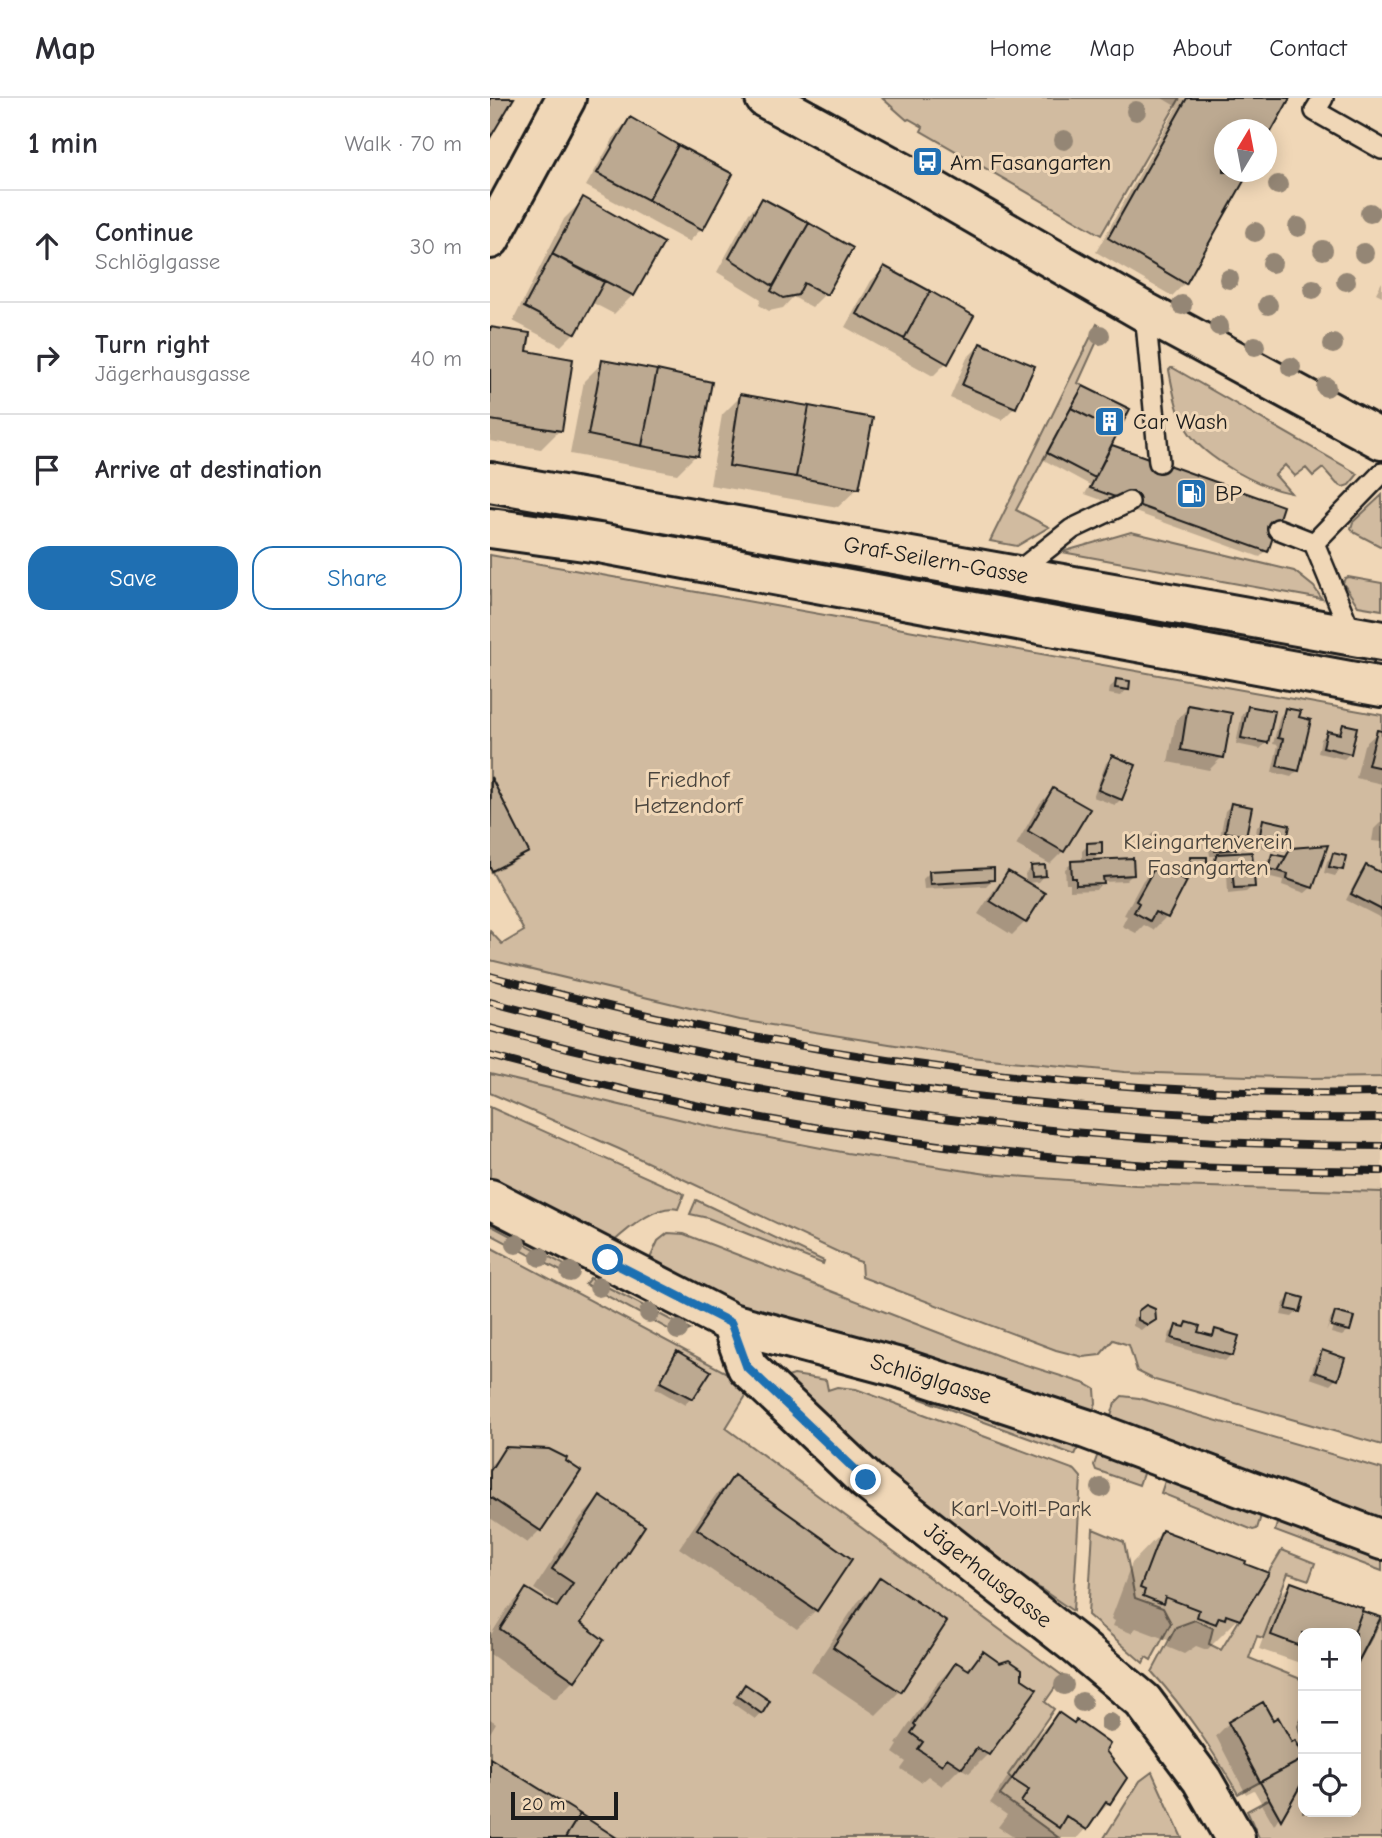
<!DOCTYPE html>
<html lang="en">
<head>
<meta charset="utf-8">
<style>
	:root { --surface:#fff; --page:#f7f7f7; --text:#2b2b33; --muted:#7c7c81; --line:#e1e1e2; --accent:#1f6fb2 }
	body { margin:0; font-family:"Comic Neue",sans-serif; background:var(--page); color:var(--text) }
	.controls { position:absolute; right:21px; bottom:21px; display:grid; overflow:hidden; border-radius:14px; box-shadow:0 4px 18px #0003 }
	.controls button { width:63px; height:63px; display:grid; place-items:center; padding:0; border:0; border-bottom:2px solid var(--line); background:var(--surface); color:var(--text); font:35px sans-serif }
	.compass { position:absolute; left:724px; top:21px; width:63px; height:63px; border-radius:50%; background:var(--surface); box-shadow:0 4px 18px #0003; rotate:10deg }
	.scale { position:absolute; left:21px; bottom:18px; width:107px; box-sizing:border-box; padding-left:7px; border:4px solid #1c1c1c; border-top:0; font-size:19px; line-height:24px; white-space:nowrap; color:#1c1c1c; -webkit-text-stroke:5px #f0d7b7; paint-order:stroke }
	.stop { position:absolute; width:21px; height:21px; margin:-16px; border:5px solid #1f6fb2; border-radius:50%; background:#fff }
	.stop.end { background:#1f6fb2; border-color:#fff; box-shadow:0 2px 7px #0008 }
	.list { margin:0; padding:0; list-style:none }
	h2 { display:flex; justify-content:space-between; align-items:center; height:91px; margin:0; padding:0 28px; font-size:30px }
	h2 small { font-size:23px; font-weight:400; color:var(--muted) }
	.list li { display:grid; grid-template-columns:46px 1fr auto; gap:21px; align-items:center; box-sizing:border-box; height:112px; padding:0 28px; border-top:2px solid var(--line) }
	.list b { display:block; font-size:26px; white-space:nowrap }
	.list p { margin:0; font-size:23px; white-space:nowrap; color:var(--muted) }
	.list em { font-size:23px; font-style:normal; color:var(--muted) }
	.actions { display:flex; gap:14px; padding:21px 28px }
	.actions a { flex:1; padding:16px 0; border:2px solid var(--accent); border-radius:21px; text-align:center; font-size:24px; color:var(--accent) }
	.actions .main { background:var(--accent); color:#fff }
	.icon { flex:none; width:38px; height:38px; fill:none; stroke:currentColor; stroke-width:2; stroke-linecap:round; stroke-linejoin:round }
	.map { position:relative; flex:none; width:892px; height:1740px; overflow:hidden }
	header { display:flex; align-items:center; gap:42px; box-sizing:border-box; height:98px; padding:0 35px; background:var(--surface); border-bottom:2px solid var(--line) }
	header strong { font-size:33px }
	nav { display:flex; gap:38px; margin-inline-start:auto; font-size:24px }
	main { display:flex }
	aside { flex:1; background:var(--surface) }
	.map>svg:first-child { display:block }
	.built { fill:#e0c9ac }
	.green { fill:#d1bba0; stroke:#766c5e; stroke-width:2 }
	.shadow { fill:#0003 }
	.building { fill:#bca991; stroke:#1c1c1c; stroke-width:2 }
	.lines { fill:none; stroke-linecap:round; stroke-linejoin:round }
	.service-casing { stroke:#1c1c1c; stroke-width:24 }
	.minor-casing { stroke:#1c1c1c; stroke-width:44 }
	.tertiary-casing { stroke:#1c1c1c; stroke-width:44 }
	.secondary-casing { stroke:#1c1c1c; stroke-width:44 }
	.service { stroke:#f0d7b7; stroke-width:19 }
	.minor { stroke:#f0d7b7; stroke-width:38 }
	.tertiary { stroke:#f0d7b7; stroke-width:38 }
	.secondary { stroke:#f0d7b7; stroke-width:38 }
	.rail-casing { stroke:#1c1c1c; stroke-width:8 }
	.rail { stroke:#f0d7b7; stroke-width:5; stroke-dasharray:16; stroke-linecap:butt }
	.tree { fill:#948674 }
	.route { stroke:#1f6fb2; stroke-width:9 }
	.labels { text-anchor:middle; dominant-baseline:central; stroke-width:6; stroke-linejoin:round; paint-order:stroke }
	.poi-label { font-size:23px; fill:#1c1c1c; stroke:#f0d7b7; text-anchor:start }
	.street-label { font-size:23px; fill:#1c1c1c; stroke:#f0d7b7 }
	.park-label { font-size:23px; fill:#49443d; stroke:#f0d7b7 }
</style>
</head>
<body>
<header>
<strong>Map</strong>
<nav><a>Home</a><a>Map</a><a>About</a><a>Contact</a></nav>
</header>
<main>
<aside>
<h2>1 min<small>Walk · 70 m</small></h2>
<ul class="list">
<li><svg class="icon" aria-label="ahead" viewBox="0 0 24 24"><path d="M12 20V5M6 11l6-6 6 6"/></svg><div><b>Continue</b><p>Schlöglgasse</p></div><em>30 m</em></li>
<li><svg class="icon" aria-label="right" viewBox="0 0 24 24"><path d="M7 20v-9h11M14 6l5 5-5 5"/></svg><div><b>Turn right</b><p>Jägerhausgasse</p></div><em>40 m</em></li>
<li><svg class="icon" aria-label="arrive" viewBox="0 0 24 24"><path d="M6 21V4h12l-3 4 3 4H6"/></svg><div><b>Arrive at destination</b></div></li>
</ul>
<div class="actions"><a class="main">Save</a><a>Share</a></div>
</aside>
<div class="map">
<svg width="892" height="1740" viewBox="0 0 892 1740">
	<rect width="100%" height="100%" fill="#f0d7b7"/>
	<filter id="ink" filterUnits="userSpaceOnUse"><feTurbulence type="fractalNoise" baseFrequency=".0143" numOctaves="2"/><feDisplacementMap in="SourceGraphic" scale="14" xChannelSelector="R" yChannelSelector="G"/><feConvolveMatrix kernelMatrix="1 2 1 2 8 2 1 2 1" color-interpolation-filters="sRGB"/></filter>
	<g filter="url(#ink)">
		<path class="built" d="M0,862L250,922L480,959L635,974L820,980L892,979V1094L772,1092L497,1076L357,1055L218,1028L47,989L0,976Z"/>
		<path class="green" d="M392,0H690L611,137L431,33L433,29L419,21L417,22Z
			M607,226L615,232L608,241L588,285L593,288L526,412L559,429L527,448L500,443Z
			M681,270H683L868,376L859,387L853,389L847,386L833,370L823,378L816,370L805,378L795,367L785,377L801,395C781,392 763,383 745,373C696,344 689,327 679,272Z
			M892,397V449L865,435L861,430L863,424Z
			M641,434L804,473L824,489L832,501L572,454Z
			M0,457L892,617V979L820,980L635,974L480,959L250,922L0,862V833L12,846L34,833L0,770Z
			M858,479L892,485V512L868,508L853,485L855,480Z
			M0,976L218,1028L357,1055L497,1076L645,1087L892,1094V1347L665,1282L647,1273L639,1247L623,1242L610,1257L593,1259L566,1252L372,1179L371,1164L365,1162L129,1051L0,995Z
			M0,1009L194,1096L188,1111C167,1105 135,1133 121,1146L0,1084Z
			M206,1102L334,1163L333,1166L218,1120L200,1116Z
			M0,1127L86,1173L82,1179L0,1136Z
			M178,1135L194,1136L514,1260L596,1286L605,1291L606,1305L601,1318L258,1215L157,1167L168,1143Z
			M0,1149L237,1275L257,1296L236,1330L573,1578L555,1604L564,1611L518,1677L522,1681L510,1697L569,1740H0Z
			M100,1180L200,1232L189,1237L95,1186Z
			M304,1277L336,1282L338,1292L347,1289L366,1291L585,1372L591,1379L583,1513L405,1391L288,1282Z
			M424,1287L591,1343L585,1357L423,1298Z
			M632,1298L649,1300L892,1371V1428L619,1325L625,1305Z
			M610,1350L656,1367L649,1387L606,1372L604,1367Z
			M677,1377L773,1411L767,1431L763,1432L671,1395Z
			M789,1418L892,1457V1473L785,1433Z
			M603,1431L634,1444L645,1500L673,1510L681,1525L661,1562L656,1559L653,1565L598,1517Z
			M792,1452L825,1465L819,1482L798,1475L773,1540L767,1538L759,1560L813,1582V1618L808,1628L813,1645L809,1648L806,1643L802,1644L788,1620L783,1622L773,1604L738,1624L770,1684L748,1696C722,1651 697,1613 662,1574L686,1529L705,1522L723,1530L719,1546L731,1552Z
			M892,1520V1740H769L757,1713L779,1701L791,1722L813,1683V1714H866V1568Z
			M662,1674L692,1740H614L650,1683Z"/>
		<path class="shadow" d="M672,0H798L776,32H734V74H757L695,185L682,198L606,154L687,9Z
			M140,21L212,130L199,144L96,88L127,34Z
			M93,102L143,197L124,216L101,204L84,235L71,248L23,223L74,121Z
			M272,102L360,151L335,196L322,209L303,199L293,210L279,213L269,207L271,201L227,174L259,115Z
			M394,170L456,265L443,278L355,229L381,183Z
			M892,184V198L886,195Z
			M0,231L35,255L70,332L51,351L0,343Z
			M490,247L525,309L512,322L460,300L477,260Z
			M113,264L206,357L187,376L80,356L94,283Z
			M593,290L619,348L791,409L776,453L770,459L595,396L600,387L552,361L587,297Z
			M251,298L368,390L348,409L220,387L232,317Z
			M627,583L637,591L631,598L619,596L620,589Z
			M699,609L732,659L719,672L678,664L686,622Z
			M759,610L777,644L770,651L746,646L752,616Z
			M796,612L808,672L801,679L782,674L788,647L783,646L790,618Z
			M853,627L860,655L854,661L828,655L831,641L837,635L846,637Z
			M888,634L892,635V686L866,680L874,647Z
			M622,659L631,701L625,707L603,699L616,665Z
			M0,681L37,754L31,760L0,776Z
			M563,692L573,753L560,766L526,747L550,705Z
			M741,707L754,737L748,744L744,743L745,750L738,757L763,788L756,794L738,796L737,775H717L722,764L728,758H720L719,751L726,744L740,742L730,740L735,713Z
			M774,723L794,747L788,753L764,748L767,729Z
			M891,724L892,744L882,743L884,731Z
			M663,735L667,736L663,746L657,752L653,751L657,741Z
			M598,747L610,755L601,764L642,777L636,783L612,784L606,792L580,793V786H576L575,771L582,765L592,764V753Z
			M802,752L822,789L815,795L792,787L793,782L773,777L776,764L782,758L795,759Z
			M843,757L851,771L845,778L834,775L837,763Z
			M700,760L715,771L709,777H694V767Z
			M542,769L554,777L548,784L536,785L535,776Z
			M666,769L695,784L676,819L663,832L654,827L646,835L632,828L637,818L634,817L653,782Z
			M877,769L892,777L891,820L856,802L870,775Z
			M440,774L502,782L496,788L434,791L433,781Z
			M519,776L535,824L522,837L488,816L506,789Z
			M801,1198L808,1213L802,1219L791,1217L794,1205Z
			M650,1215L664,1221L651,1232L643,1228V1221Z
			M846,1215L859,1232L852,1238L841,1235L845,1221H842L836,1234L840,1222Z
			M697,1226L706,1235L720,1239L726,1233L741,1257L735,1263L677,1246L680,1235L687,1229L693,1231Z
			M833,1254L846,1281L840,1287L820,1280L826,1260Z
			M187,1255L219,1274L195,1307L165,1290L181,1262Z
			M16,1351L50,1432L37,1445L0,1420V1368Z
			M244,1379L326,1512L307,1531L189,1450L225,1398Z
			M110,1400L88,1526L84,1582L65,1601L0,1556V1538L17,1511L36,1492L63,1508L65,1504L44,1491L91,1419Z
			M672,1434L748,1521L717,1552L706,1548L694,1556L677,1549L680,1543L646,1530L641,1535L623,1528L625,1523L621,1521L642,1465Z
			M390,1481L410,1593L386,1617L321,1573L367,1505Z
			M801,1486L867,1520L872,1515L889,1520L866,1564V1535H813V1566L769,1551L788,1499Z
			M493,1555L498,1656L479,1675L470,1670L452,1688L438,1678L431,1684L411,1671L416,1664L403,1655L408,1647L406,1646L447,1585L466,1566L476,1572Z
			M255,1588L271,1614L265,1621L242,1605Z
			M568,1616L614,1653L619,1705L587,1740H525L508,1729L517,1717L500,1705L544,1640Z
			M0,1621L6,1625L0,1635Z
			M782,1624L801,1646L808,1651L813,1647V1679L784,1727L764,1692L756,1696L726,1638L739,1625Z"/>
		<path class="building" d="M0,0H24L0,40Z
			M697,0H800L776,43V32H734V74H759L696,186L618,140Z
			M140,19L188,47L158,102L107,75Z
			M188,47L243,76L213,132L158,102Z
			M93,99L174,145L144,198L62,156Z
			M272,100L319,125L283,188L239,160Z
			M319,125L363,150L337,197L314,185L308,197L293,200L281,193Z
			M62,156L114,184L86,236L34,209Z
			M394,168L440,193L414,241L367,216Z
			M440,193L484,218L458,266L414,241Z
			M0,229L40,235L37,253L83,261L72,333L0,322Z
			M490,245L545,268L526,310L472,287Z
			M112,262L167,272L152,348L98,337Z
			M167,272L222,284L208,358L152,348Z
			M593,288L640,311L628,334L581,310Z
			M250,296L319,308L306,379L239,368Z
			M319,308L383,320L369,391L306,379Z
			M581,310L628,334L605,380L557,355Z
			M622,347L793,408L778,454L600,390Z
			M626,581L640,583L639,592L625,590Z
			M698,607L742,615L734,660L691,652Z
			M758,608L785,613L778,645L751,640Z
			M795,610L811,613L809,619L821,622L809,673L787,668L793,641L788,640Z
			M853,626L867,629L861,656L833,649L837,633L850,636Z
			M887,632L892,633V670L878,667Z
			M622,657L646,667L632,702L608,692Z
			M1,679L39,754L2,773L0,770Z
			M563,690L600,711L574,754L538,733Z
			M741,705L762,709L756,738L735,734Z
			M773,721L800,727L796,748L769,742Z
			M746,741V751L725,753V742Z
			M612,744V756H597V745Z
			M838,747L823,790L797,781L798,776L788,773L801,750Z
			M762,754L765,789L744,790L742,769L722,770L727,756Z
			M843,755L856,758L853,772L839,769Z
			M782,756L796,759L788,773L778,771Z
			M700,759H717V771H700Z
			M643,760L644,777L613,779L614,786L586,787V780H582L581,763Z
			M555,767L556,778L542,779L541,768Z
			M666,767L697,783L678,820L665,814L660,823L644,814L649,805L646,803Z
			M876,767L892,775V812L861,796Z
			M504,770V782L440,786L439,773Z
			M518,773L555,795L536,825L500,803Z
			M800,1196L814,1200L810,1214L796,1211Z
			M656,1207L665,1211L666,1222L658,1227L648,1222V1213Z
			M845,1214L864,1219L860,1233L841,1228Z
			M697,1224L710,1228L708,1234L723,1238L725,1231L749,1238L743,1258L682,1240L686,1227L695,1229Z
			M832,1252L855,1260L848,1282L825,1274Z
			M187,1253L221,1273L203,1301L170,1284Z
			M15,1349L59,1351L77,1360L76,1363L91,1373L51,1433L0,1399V1373Z
			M244,1377L362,1461L327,1513L207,1431Z
			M110,1398L155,1428L91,1525L114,1542L85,1583L10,1531L36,1490L67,1509L83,1485L62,1471Z
			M672,1432L756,1463L755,1466L779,1475L750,1522L736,1517L735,1521L729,1519L726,1526L707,1519L709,1512L675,1499L673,1506L653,1498L655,1492L650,1490Z
			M390,1479L457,1524L411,1594L343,1549Z
			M801,1484L873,1510L864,1535H813V1549L781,1537Z
			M872,1513L891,1519L866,1568V1535H864Z
			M493,1553L510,1565L519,1562L532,1571V1581L547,1591L499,1657L487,1650L472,1670L457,1660L452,1667L428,1651L433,1644L421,1635L426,1628L424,1626L466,1564L479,1572Z
			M255,1586L280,1603L272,1616L247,1598Z
			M773,1604L783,1622L788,1619L802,1644L805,1642L813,1656V1661L770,1684L738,1624Z
			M568,1614L584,1625L586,1622L620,1646L616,1653L637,1680L620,1706L616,1704L597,1732L576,1718L569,1730L531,1704L539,1692L522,1681Z
			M0,1660L90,1716L75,1740H0Z
			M813,1661V1683L791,1722L770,1684Z
			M90,1716L127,1740H75Z"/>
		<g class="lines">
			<defs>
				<path id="service" d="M833,0L825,13L892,51
					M655,214L669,364
					M788,431L824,445L862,537
					M824,445L892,375
					M525,476L582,431L639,404"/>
				<path id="minor" d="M0,141L76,0
					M0,1101L241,1225L410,1270L596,1331L892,1442
					M241,1225L257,1269L376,1382L585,1546L653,1603L712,1682L745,1740"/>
				<path id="tertiary" d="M275,0L426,82L655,214L892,342"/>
				<path id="secondary" d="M0,384L892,543
					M0,430L109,445L892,589"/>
			</defs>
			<use href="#service" class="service-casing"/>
			<use href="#minor" class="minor-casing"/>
			<use href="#tertiary" class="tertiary-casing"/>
			<use href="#secondary" class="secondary-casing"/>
			<use href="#service" class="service"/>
			<use href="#minor" class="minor"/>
			<use href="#tertiary" class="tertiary"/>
			<use href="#secondary" class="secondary"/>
			<defs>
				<path id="rail" d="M0,878C290,957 591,1000 892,995
					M0,904C292,983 589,1023 892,1020
					M0,930C296,1010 586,1047 892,1048
					M0,958C214,1017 437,1053 659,1067C736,1072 814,1071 892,1073"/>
			</defs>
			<use href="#rail" class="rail-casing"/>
			<use href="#rail" class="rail"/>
		</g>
		<g class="tree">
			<circle cx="646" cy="13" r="10"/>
			<circle cx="574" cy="42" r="10"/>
			<circle cx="788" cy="87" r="10"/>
			<circle cx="880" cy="115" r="10"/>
			<circle cx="808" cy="129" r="10"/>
			<circle cx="765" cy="134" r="10"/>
			<circle cx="833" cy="152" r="10"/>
			<circle cx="874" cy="155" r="10"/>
			<circle cx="782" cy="165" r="10"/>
			<circle cx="739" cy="181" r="10"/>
			<circle cx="856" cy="183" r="10"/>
			<circle cx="823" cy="191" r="10"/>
			<circle cx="692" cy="207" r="10"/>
			<circle cx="778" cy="207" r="10"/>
			<circle cx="729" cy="228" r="10"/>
			<circle cx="610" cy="237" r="10"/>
			<circle cx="843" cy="246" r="10"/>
			<circle cx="765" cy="248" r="10"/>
			<circle cx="801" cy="269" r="10"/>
			<circle cx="836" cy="289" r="10"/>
			<circle cx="26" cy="1146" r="10"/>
			<circle cx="50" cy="1159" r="10"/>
			<circle cx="80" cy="1174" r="10"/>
			<circle cx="109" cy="1189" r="10"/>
			<circle cx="159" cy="1215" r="10"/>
			<circle cx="188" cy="1232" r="10"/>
			<circle cx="611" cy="1390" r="10"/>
			<circle cx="574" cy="1587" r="10"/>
			<circle cx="592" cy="1604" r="10"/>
			<circle cx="620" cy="1625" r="10"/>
		</g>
	</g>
	<g class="lines" filter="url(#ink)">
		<path class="route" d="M118,1162L241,1225L257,1269L376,1382"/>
	</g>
	<defs>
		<symbol id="bus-square" viewBox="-11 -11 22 22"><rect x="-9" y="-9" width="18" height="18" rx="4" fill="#1f6fb2" stroke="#f0d7b7"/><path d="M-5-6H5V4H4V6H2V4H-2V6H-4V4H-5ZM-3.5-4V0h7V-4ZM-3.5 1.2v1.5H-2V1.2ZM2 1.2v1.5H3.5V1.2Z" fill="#fff"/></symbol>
		<symbol id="building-square" viewBox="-11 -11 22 22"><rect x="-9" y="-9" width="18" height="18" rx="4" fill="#1f6fb2" stroke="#f0d7b7"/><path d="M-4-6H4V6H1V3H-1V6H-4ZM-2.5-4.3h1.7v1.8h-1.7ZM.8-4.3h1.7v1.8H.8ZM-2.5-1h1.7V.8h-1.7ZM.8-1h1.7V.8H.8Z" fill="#fff"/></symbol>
		<symbol id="fuel-square" viewBox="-11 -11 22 22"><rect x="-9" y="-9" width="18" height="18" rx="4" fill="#1f6fb2" stroke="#f0d7b7"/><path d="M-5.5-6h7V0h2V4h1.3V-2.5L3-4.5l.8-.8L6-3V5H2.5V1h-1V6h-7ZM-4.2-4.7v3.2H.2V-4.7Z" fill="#fff"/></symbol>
	</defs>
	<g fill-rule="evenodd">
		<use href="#bus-square" x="420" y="46" width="35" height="35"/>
		<use href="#building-square" x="602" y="306" width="35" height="35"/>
		<use href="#fuel-square" x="684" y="378" width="35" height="35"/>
	</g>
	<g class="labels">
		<g class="poi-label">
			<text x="460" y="64">Am Fasangarten</text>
			<text x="643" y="323">Car Wash</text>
			<text x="725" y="395">BP</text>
		</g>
		<g class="street-label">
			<text transform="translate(446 462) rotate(10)">Graf-Seilern-Gasse</text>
			<text transform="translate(441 1281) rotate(17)">Schlöglgasse</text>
			<text transform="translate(498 1477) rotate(38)">Jägerhausgasse</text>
		</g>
		<g class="park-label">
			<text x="198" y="681">Friedhof<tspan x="198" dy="26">Hetzendorf</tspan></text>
			<text x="718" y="743">Kleingartenverein<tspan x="718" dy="26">Fasangarten</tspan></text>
			<text x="531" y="1410">Karl-Voitl-Park</text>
		</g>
	</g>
</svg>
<div class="controls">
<button>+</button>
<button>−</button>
<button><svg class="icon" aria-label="locate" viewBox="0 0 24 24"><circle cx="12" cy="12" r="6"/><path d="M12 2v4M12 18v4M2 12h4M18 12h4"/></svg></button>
</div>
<svg class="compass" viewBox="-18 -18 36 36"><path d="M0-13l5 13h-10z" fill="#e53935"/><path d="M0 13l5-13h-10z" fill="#7c7c81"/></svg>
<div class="scale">20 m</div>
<div class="stop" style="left:118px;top:1162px"></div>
<div class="stop end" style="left:376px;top:1382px"></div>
</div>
</main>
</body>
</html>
